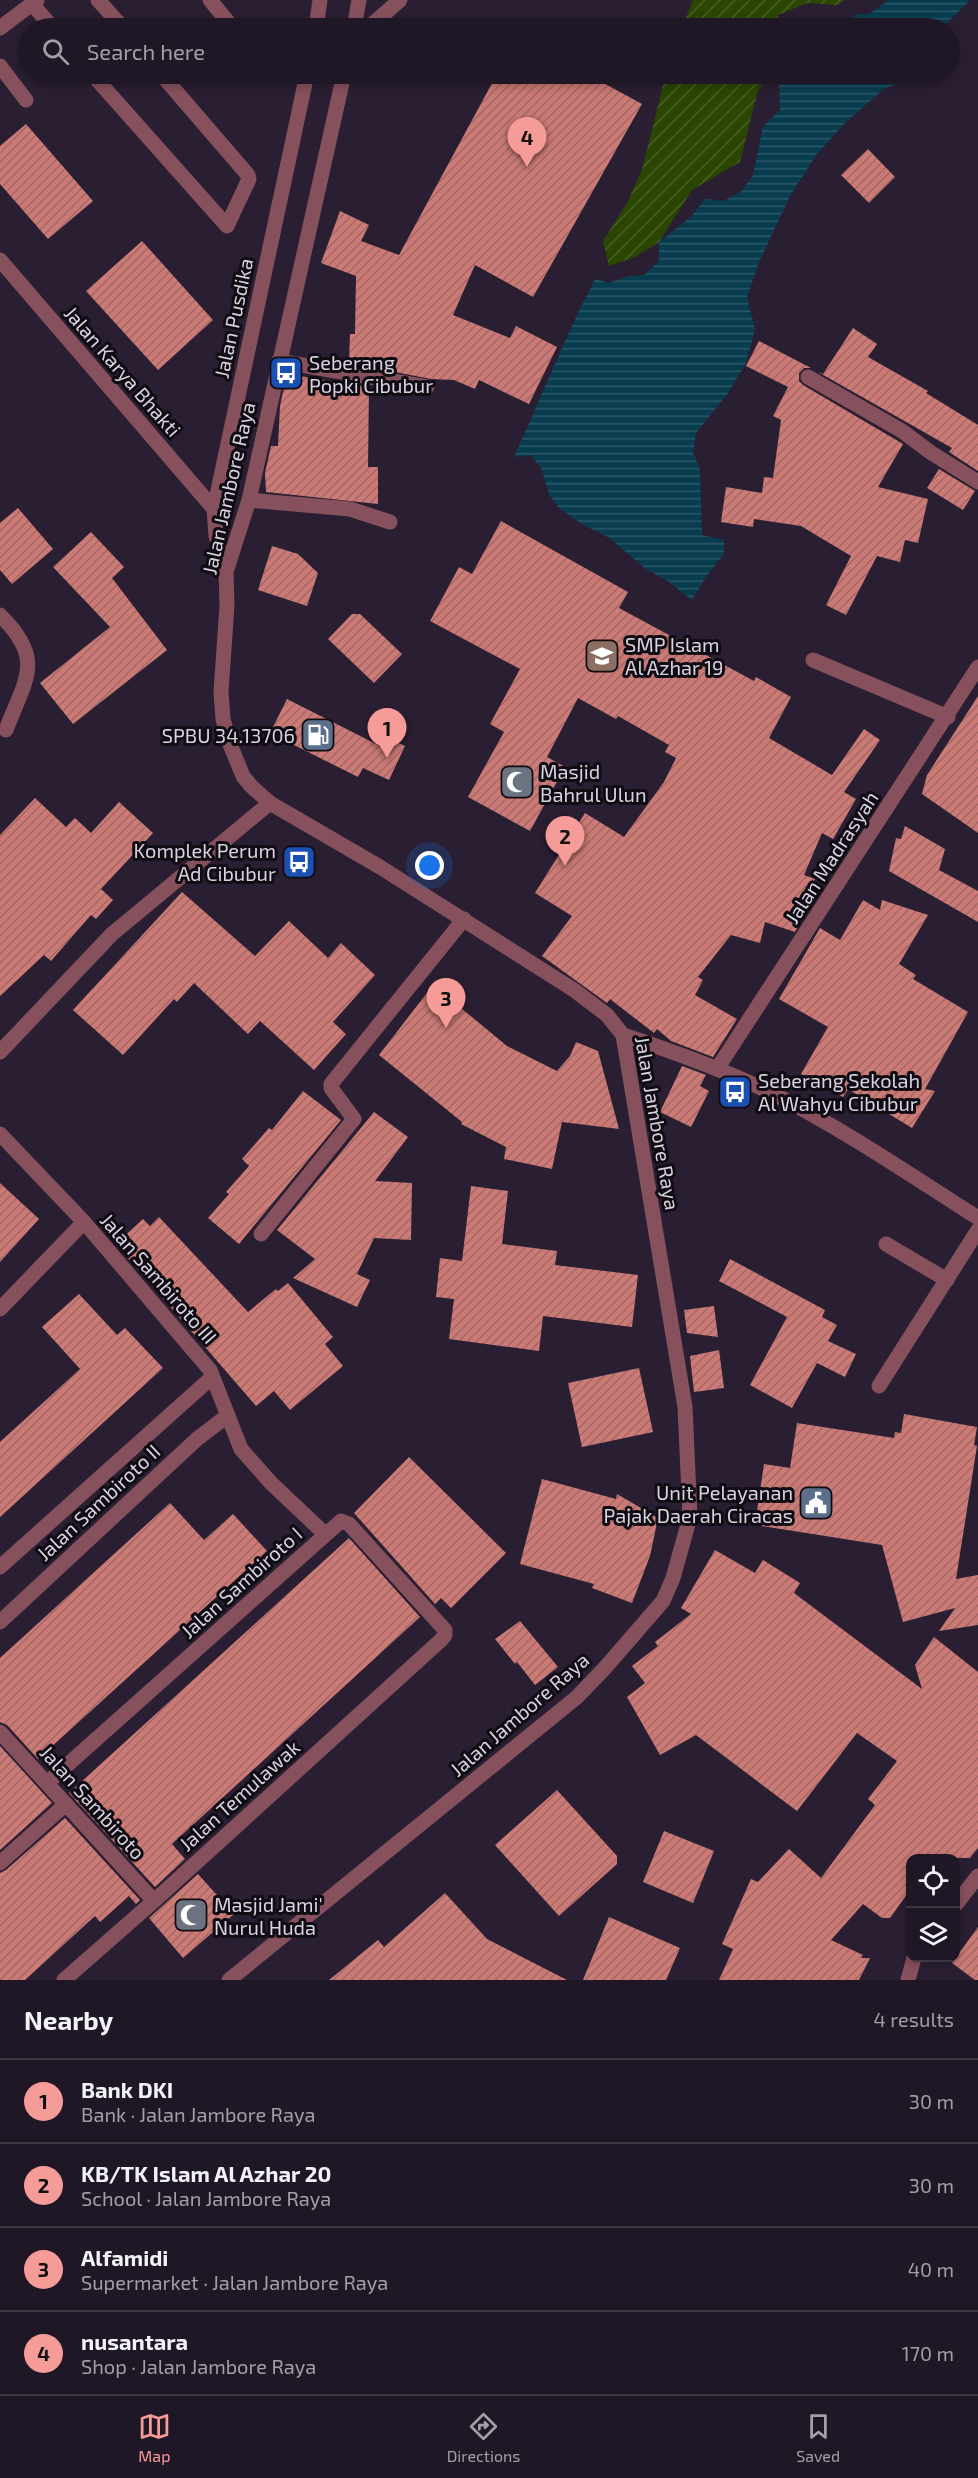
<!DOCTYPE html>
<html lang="en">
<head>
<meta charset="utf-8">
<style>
	:root { --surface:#201726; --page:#2d2432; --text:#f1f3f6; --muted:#a29fa7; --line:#3d3643; --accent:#f59b98 }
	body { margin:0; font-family:"Exo 2",sans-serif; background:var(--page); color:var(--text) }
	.controls { position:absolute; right:18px; bottom:18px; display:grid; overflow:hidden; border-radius:12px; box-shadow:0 3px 9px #0003 }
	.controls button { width:54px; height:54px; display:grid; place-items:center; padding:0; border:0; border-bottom:2px solid var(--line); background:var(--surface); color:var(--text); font:30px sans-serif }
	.you { position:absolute; left:430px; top:866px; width:21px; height:21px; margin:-15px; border:4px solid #fff; border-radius:50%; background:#1a73e8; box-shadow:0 0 0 9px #1a73e833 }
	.badge { display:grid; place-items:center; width:39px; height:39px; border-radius:50%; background:var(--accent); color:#111; font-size:20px; font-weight:700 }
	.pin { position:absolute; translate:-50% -50px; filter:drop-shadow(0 2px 3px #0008) }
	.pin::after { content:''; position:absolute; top:32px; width:21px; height:18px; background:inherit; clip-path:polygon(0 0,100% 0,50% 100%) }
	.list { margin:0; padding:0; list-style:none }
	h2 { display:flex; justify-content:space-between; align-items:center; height:78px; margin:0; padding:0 24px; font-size:26px }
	h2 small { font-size:20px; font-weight:400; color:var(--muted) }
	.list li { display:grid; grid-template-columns:39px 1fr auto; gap:18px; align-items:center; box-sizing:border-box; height:84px; padding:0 24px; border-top:2px solid var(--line) }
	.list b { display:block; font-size:22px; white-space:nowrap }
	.list p { margin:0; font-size:20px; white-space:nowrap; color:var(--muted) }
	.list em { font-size:20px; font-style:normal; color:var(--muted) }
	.icon { flex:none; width:33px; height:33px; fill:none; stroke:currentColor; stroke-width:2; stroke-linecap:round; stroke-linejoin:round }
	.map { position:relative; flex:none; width:978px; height:1980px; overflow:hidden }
	.search { position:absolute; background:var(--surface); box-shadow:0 3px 9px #0003; left:18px; right:18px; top:18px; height:66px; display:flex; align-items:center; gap:15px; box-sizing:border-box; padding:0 21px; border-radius:33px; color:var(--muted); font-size:22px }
	.sheet { height:414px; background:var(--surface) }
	nav { display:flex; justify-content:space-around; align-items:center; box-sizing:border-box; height:84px; border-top:2px solid var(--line); background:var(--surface); font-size:16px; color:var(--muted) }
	nav a { display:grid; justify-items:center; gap:3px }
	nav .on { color:var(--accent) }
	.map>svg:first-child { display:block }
	.garden { fill:url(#garden-furrows) }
	.water { fill:url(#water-rules) }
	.building { fill:url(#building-hatch) }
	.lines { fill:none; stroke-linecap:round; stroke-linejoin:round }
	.service { stroke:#86515d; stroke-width:15 }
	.minor { stroke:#86515d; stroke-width:15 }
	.tertiary { stroke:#86515d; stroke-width:15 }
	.labels { text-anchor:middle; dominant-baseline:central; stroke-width:6; stroke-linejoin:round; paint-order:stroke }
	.street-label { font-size:20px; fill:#d9d2df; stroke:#100c14 }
	.poi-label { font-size:20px; fill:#d9d2df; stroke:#100c14; text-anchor:start }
</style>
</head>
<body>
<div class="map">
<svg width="978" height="1980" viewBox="0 0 978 1980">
	<defs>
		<pattern id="garden-furrows" width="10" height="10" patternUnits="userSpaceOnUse" patternTransform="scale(1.5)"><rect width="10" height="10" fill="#2b4600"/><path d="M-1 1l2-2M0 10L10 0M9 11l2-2" fill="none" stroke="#496025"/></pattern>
		<pattern id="water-rules" width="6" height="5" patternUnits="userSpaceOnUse" patternTransform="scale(1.5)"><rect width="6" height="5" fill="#083d50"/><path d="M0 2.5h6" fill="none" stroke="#2b5869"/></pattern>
		<pattern id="building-hatch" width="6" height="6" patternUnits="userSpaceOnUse" patternTransform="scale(1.5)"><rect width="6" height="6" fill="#cb7a75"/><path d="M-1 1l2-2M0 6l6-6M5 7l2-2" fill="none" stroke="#a26866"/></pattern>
	</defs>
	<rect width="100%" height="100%" fill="#2a1f32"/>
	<path class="garden" d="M693,0H845L837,5L807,3L778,15L776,28H682Z
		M666,74H767L757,94L740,162L692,190L659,242L635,257L609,266L603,241L627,203L642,170Z"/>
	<path class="water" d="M889,0H970L942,28H846L856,14H869Z
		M781,74H904L896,84L884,89L845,123L817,154L791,194L759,262L747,297L755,329L746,363L728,393L696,433L693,452L700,470L702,535L724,540V554L705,578L692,600L668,581L646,569L608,537L582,524L560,509L550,496L541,468L531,455L514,457C541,398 565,337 595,279L609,283L629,276L644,275L659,261V242L691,217L705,199L724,201L742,191L753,175L763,127L780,110L779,85Z"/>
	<path class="building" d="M497,74H587L642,104L533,297L475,265L453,315L510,338L516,326L557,347L529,404L479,380L475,389L454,380L431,379L349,363L350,334H355L356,276L321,263L340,211L369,225L361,241L399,255Z
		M26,124L93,201L48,239L0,184V146Z
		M868,149L895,177L869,203L841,175Z
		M142,241L213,320L158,370L86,291Z
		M853,328L877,344L868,357L928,391L926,393L978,425V471L949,452L952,448L818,372L823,374Z
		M759,341L811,368H804L799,373V381L803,385L903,444L878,487L928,499L918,543L905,540L900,562L877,556L846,615L826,605L851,556L801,526L754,519L753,527L721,522L726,487L762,493L764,477L773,478L781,420L773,416L788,387L746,366Z
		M287,374L369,387L368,467H378V504L266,492L265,473L271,446H278L280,406Z
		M939,469L975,491L963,510L927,488Z
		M18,508L53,549L12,584L0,570V523Z
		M501,521L628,592L619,608L754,681L756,677L791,697L769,738L832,775L864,729L880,740L844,792L856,799L833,839L822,833L804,875L815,879L806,905L808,906L795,932L765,922L760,943L731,935L698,977L703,980L695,995L737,1019L713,1057L671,1041L657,1029L654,1033L610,999L607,1003L542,956L572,916L535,893L585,813L624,837L664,782L676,758L665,752L669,745L618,716L616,719L578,698L547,757L565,767L530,831L468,797L504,732L490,724L520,669L430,621L459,567L472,574Z
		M91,532L124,567L112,578L167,650L73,724L40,683L110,627L53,567Z
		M272,546L298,554L318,573L307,606L258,590Z
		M352,614H360L402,654L374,683L328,639Z
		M978,696V833L922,794L927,775Z
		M287,699L380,746L385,736L405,746L389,780L363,768L358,777L270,733Z
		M35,798L66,827L75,818L91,833L119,802L153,833L101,889L113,900L96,919L91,915L51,961L44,955L0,996V835Z
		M905,826L945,849L939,870L978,891V922L889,871L896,838L901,839Z
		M182,892L255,956L289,921L328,958L341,943L375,975L333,1022L346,1034L314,1070L260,1021L248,1034L194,983L177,1002L174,999L123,1055L73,1010Z
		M863,900L880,910L882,900L928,915L899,964L916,975L913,979L968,1012L925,1089L935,1091L912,1128L848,1089L843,1097L801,1074L828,1027L779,999L820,928L840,940Z
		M433,985L507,1046L557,1071L570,1056L576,1042L598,1051L619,1129L562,1122L552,1169L504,1159L506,1147L461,1124L462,1122L379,1055Z
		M682,1066L706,1075L700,1086L709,1091L691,1127L660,1112Z
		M303,1091L341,1120L239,1244L208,1218L229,1194L226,1192L249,1166L242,1159L269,1128L272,1130Z
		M374,1112L408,1137L375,1181L412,1183L411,1240L374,1238L357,1274L370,1280L357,1307L293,1278L315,1259L277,1230Z
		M0,1183L39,1219L0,1262Z
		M471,1186L508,1191L502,1244L557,1251L555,1265L638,1275L632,1327L543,1316L539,1351L449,1339L454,1299L436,1297L440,1258L462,1261Z
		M159,1217L248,1312L276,1289L278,1291L288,1283L333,1337L325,1344L343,1366L290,1410L274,1391L256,1406L116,1244L143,1219L150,1226Z
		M730,1259L825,1310L822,1317L837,1325L828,1341L856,1354L845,1377L817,1363L792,1408L750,1385L787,1317L719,1281Z
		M79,1294L117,1335L125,1328L163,1368L0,1517V1442L80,1369L42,1327Z
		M714,1306L718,1337L687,1333L684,1310Z
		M719,1350L724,1388L694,1392L690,1356Z
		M639,1368L653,1432L582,1447L568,1383Z
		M904,1414L977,1427L974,1445L977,1446L956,1579L978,1575V1625L939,1631L955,1608L903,1622L882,1545L755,1525L764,1464L790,1468L797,1423L894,1438L895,1432L901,1433Z
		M409,1457L506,1553L451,1608L441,1598L435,1604L354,1513Z
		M542,1479L616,1499L617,1494L658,1518L650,1556L632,1603L592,1588L594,1584L520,1564Z
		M170,1503L204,1540L233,1514L267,1551L38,1759L7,1725L0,1722V1658Z
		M349,1538L420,1617L172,1844L185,1859L155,1887L69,1793Z
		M715,1550L755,1573L763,1560L800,1583L794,1593L922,1689L915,1665L934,1637L978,1672V1848L970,1858H910V1890L890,1918H882L863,1904L831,1940L863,1955L861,1958H870L859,1980H719L733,1949L722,1944L751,1879L758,1882L789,1849L821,1878L875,1805L868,1799L897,1761L857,1733L797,1811L696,1735L660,1755L627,1697L645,1683L632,1666L658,1646L655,1642L691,1614L681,1608Z
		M520,1621L558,1667L535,1685L517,1662L515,1664L495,1639Z
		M0,1746L52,1803L0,1850Z
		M557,1790L617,1856V1864L559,1916L495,1845Z
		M65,1818L140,1900L136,1904L129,1896L100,1922L95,1916L25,1980H0V1873L6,1870Z
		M664,1831L714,1851L693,1903L643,1882Z
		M198,1874L234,1914L183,1958L149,1918Z
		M445,1893L487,1939L567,1980H329L378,1940L384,1947Z
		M609,1917L680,1948L666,1980H583Z
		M978,1927V1980H975L952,1963Z"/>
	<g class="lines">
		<path class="service" d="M98,0L123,28
			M210,0L233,28
			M32,4L53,28
			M0,28L37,0
			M0,66L26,100
			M92,74L227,226L249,179L248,175L161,74
			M249,500L350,509L390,522
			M886,1244L947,1280
			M879,1386L978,1230"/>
		<path class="minor" d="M279,361L427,387
			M808,377L902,431L930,452L978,482
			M0,615C46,660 25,679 6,730
			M813,660L948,717
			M0,1052L112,934L270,803
			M717,1069L978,667
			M0,1134L84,1222L210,1370L241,1449L271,1483L325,1534
			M261,1234L354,1119L331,1088V1084L464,919
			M0,1309L84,1222
			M0,1567L210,1379L211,1375
			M0,1622L197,1439L227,1416
			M0,1732L154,1901
			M47,1783L341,1521L349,1524L445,1630V1635L441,1640L154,1901L64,1980
			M0,1863L66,1804"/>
		<path class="tertiary" d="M316,28L320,0
			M354,28L359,0
			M368,28L400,0
			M0,260L214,509
			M226,572L216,536L214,509L307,74
			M623,1035C675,1052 727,1071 776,1095C846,1131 912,1176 978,1218
			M956,1904L978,1876
			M229,1980L577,1697L604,1669L663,1601L673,1578L690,1517L685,1407L623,1035L607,1015L574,990L380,867L270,803L251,786L243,776L229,742L223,719L221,692L227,605L226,572L249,500L344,74
			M908,1980L914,1958"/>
	</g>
	<defs>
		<symbol id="bus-square" viewBox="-11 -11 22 22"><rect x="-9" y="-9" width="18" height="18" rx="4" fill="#1a4fb4" stroke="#100c14"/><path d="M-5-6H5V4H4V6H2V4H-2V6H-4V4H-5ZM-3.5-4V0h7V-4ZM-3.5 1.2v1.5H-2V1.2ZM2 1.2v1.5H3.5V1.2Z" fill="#fff"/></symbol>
		<symbol id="school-square" viewBox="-11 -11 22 22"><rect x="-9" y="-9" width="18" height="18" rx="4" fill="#8d6e63" stroke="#100c14"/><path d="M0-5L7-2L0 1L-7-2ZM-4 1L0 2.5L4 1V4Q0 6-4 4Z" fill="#fff"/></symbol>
		<symbol id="fuel-square" viewBox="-11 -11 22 22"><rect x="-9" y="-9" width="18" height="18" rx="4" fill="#5c6f8a" stroke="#100c14"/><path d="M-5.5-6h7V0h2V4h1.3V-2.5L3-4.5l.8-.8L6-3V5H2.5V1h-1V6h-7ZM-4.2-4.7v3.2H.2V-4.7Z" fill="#fff"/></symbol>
		<symbol id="mosque-square" viewBox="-11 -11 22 22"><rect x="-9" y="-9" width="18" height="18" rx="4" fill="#6b7280" stroke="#100c14"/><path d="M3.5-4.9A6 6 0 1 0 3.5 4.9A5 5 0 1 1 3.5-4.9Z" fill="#fff"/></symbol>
		<symbol id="civic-square" viewBox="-11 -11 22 22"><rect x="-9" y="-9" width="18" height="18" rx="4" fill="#5c6f8a" stroke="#100c14"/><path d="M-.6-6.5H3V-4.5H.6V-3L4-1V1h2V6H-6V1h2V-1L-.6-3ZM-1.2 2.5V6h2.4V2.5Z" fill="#fff"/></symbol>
	</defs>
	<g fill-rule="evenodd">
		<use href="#bus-square" x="267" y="354" width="38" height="38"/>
		<use href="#school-square" x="583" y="637" width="38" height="38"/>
		<use href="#fuel-square" x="299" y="716" width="38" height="38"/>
		<use href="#mosque-square" x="498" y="763" width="38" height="38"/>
		<use href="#bus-square" x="280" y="843" width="38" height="38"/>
		<use href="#bus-square" x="716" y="1073" width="38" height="38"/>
		<use href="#civic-square" x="797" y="1484" width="38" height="38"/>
		<use href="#mosque-square" x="172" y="1896" width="38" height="38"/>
	</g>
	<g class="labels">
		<g class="street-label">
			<text transform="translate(233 318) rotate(-78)">Jalan Pusdika</text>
			<text transform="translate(123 371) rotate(49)">Jalan Karya Bhakti</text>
			<text transform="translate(228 488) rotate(-77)">Jalan Jambore Raya</text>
			<text transform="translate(831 857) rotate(-57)">Jalan Madrasyah</text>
			<text transform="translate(658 1123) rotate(80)">Jalan Jambore Raya</text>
			<text transform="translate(159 1278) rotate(49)">Jalan Sambiroto III</text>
			<text transform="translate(98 1502) rotate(-43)">Jalan Sambiroto II</text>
			<text transform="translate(241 1582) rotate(-42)">Jalan Sambiroto I</text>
			<text transform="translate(519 1714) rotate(-41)">Jalan Jambore Raya</text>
			<text transform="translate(239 1795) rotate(-42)">Jalan Temulawak</text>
			<text transform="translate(93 1802) rotate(48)">Jalan Sambiroto</text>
		</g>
		<g class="poi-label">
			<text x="309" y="362">Seberang<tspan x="309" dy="23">Popki Cibubur</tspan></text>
			<text x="625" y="644">SMP Islam<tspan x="625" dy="23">Al Azhar 19</tspan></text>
			<text x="295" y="735" text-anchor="end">SPBU 34.13706</text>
			<text x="540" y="771">Masjid<tspan x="540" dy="23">Bahrul Ulun</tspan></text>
			<text x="276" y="850" text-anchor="end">Komplek Perum<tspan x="276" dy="23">Ad Cibubur</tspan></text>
			<text x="758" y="1080">Seberang Sekolah<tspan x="758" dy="23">Al Wahyu Cibubur</tspan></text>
			<text x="793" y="1492" text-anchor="end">Unit Pelayanan<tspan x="793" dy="23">Pajak Daerah Ciracas</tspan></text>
			<text x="214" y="1904">Masjid Jami'<tspan x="214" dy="23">Nurul Huda</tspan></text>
		</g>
	</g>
</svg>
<div class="controls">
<button><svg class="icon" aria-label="locate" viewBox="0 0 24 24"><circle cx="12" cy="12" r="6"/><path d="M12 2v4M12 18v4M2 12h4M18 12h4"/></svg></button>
<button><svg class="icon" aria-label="layers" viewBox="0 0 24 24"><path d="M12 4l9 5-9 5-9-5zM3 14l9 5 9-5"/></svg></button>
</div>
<div class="you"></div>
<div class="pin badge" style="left:387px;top:758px">1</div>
<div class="pin badge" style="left:565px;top:866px">2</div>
<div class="pin badge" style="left:446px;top:1028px">3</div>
<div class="pin badge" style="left:527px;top:167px">4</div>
<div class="search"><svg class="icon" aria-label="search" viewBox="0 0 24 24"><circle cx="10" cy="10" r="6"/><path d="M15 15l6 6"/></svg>Search here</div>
</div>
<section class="sheet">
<h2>Nearby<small>4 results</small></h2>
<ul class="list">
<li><span class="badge">1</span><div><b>Bank DKI</b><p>Bank · Jalan Jambore Raya</p></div><em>30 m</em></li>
<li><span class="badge">2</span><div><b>KB/TK Islam Al Azhar 20</b><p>School · Jalan Jambore Raya</p></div><em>30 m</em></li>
<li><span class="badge">3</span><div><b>Alfamidi</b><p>Supermarket · Jalan Jambore Raya</p></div><em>40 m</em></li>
<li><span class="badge">4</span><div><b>nusantara</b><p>Shop · Jalan Jambore Raya</p></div><em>170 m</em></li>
</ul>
</section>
<nav>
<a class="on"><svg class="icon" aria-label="map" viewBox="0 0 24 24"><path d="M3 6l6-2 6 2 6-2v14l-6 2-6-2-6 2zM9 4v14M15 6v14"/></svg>Map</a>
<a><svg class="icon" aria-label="directions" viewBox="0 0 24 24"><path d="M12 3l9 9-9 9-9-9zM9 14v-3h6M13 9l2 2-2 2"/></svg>Directions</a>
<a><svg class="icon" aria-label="saved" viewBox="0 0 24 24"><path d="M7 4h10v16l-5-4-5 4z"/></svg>Saved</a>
</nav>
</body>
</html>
